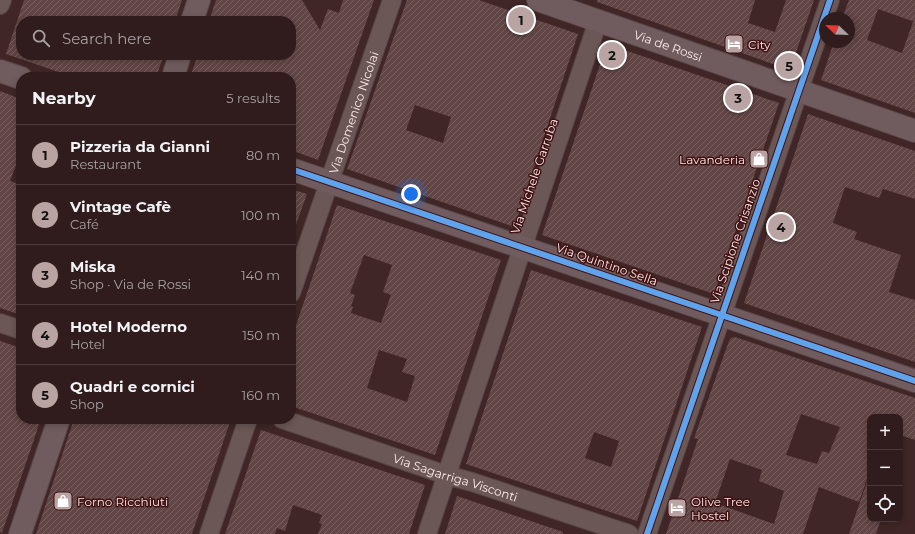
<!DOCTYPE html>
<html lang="en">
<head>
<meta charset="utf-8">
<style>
	:root { --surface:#301c1c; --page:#382525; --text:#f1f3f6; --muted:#a8a1a3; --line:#4b3a3b; --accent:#baa4a3 }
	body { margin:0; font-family:Montserrat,sans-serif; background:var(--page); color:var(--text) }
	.controls { position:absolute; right:12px; bottom:12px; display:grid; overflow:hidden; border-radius:8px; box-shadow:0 2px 6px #0003 }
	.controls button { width:36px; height:36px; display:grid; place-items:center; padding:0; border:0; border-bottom:1px solid var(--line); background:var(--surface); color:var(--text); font:20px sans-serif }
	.compass { position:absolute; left:819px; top:12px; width:36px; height:36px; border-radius:50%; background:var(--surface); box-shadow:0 2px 6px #0003; rotate:293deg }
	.you { position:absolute; left:411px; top:194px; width:14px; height:14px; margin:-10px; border:3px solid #fff; border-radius:50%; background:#1a73e8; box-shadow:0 0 0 6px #1a73e833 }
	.badge { display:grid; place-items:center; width:26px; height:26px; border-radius:50%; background:var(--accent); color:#111; font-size:13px; font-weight:700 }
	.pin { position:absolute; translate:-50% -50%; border:2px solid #fff; box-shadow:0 1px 4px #0006 }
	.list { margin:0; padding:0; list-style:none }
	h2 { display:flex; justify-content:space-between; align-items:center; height:52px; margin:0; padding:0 16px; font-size:17px }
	h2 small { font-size:13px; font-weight:400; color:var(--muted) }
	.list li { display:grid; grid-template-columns:26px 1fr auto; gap:12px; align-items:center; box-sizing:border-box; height:60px; padding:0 16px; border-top:1px solid var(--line) }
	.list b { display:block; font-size:15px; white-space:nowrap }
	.list p { margin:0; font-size:13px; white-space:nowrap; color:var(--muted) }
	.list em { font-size:13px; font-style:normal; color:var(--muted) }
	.icon { flex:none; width:22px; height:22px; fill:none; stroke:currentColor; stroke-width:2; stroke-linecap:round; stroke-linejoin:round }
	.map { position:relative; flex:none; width:915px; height:534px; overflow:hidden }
	.search { position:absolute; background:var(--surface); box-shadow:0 2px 6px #0003; left:16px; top:16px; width:280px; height:44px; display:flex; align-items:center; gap:10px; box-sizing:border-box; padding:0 14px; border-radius:16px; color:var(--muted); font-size:15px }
	.panel { position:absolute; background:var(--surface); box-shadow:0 2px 6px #0003; left:16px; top:72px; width:280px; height:352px; border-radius:16px }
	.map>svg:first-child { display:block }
	.building { fill:url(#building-hatch); fill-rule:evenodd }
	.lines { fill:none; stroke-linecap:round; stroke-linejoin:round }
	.street-casing { stroke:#584344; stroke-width:20 }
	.secondary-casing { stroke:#584344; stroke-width:24 }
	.street { stroke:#6a5756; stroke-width:18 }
	.secondary { stroke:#705c5e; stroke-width:22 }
	.cycleway-casing { stroke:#401213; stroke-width:8 }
	.cycleway { stroke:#60a3ed; stroke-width:6 }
	.labels { text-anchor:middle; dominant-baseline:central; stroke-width:3; stroke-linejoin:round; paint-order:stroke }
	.poi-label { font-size:12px; fill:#fce8e7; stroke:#401213; text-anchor:start }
	.street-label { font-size:12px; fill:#fce8e7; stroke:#401213 }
</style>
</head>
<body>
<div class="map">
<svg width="915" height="534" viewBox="0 0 915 534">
	<defs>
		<pattern id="building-hatch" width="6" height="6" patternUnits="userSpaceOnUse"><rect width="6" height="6" fill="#624545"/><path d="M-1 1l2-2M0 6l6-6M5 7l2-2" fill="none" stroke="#796060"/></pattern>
	</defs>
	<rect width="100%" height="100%" fill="#402626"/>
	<path class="building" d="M24,0H182L175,21H21V55H164L156,77H73L6,54Z
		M216,0H302L320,30L328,9L339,13L343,0H374L318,160L291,150V77H190L198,55H291V21H209Z
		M407,0H479L578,34L514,227L347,169ZM415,105L451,117L443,143L406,130Z
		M597,0H755L748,23L775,32L786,0H814L790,70L597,2Z
		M849,0H915V22L878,9L867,40L902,53L913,22H915V113L821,80L834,42H849V18H842Z
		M607,44L779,103L714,294L542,235Z
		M0,91L21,99V152L10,181L21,185V315L0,308Z
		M808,114L915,151V199L883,189L879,198L845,187L833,223L857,232L854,239L901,255L889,292L915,300V362L744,303Z
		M291,189L307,194L293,233H291Z
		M337,205L501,260L435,455L291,406V340ZM364,255L392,265L383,292L391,295L381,323L351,313L353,307L351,306L355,295L350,293ZM379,350L407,359L402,372L415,376L407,402L367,388Z
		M531,270L702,327L637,521L466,464ZM594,432L619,441L611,467L585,458Z
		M735,337L915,398V440L900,435V417H870V471L859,502L819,487L803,534H666L698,439L694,438L729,341L731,338ZM801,414L840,427L829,453L822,451L817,464L786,455ZM730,459L762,470L759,481L784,491L774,524L715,503Z
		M0,341L21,348V419H41L2,533L0,532Z
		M74,419H231L192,534H36Z
		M261,430L425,485L409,534H318L322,524L319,523L322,515L293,505L285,531L277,528L275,534H225Z
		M868,479L870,480V519H881L876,534H849Z
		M457,496L563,532V534H445Z"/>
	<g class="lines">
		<defs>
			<g id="street">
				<path d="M0,5L2,0"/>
				<path id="s1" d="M291,293L392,0"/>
				<path d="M0,323L21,330"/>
				<path id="s2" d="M282,419L446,475L472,482L629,534"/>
				<path d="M209,534L248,419"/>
				<path d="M427,534L598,21"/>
				<path d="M647,534L830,0"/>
			</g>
			<g id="secondary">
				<path id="s3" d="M538,0L915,131"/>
				<path d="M192,21L199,0"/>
				<path d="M0,71L21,78"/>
				<path d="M173,77L180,55"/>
				<path d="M291,169L745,323L915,381"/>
				<path d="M20,534L59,419"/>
			</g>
		</defs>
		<use href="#street" class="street-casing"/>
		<use href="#secondary" class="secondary-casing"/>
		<use href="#street" class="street"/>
		<use href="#secondary" class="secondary"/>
		<defs>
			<path id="cycleway" d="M291,169L745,323L915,381
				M647,534L830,0"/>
		</defs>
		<use href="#cycleway" class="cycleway-casing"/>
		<use href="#cycleway" class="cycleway"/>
	</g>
	<defs>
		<symbol id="hotel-square" viewBox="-11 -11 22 22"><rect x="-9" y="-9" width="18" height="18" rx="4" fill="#baa4a3" stroke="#401213"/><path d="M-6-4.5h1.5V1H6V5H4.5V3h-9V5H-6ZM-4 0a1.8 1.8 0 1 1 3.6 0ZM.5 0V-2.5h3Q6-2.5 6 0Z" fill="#fff"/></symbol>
		<symbol id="shop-square" viewBox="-11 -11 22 22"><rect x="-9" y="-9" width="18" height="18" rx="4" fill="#baa4a3" stroke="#401213"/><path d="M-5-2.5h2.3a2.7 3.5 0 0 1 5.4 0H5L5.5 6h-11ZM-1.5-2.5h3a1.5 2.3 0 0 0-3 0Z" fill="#fff"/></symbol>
	</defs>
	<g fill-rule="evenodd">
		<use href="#hotel-square" x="723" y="33" width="22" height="22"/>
		<use href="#shop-square" x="748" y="148" width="22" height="22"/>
		<use href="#shop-square" x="52" y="490" width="22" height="22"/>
		<use href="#hotel-square" x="666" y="497" width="22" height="22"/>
	</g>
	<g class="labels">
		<g class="poi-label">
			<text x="748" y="44">City</text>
			<text x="745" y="159" text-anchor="end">Lavanderia</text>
			<text x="77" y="501">Forno Ricchiuti</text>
			<text x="691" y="501">Olive Tree<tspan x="691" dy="14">Hostel</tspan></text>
		</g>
		<g class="street-label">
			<text stroke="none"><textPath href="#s3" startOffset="138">Via de Rossi</textPath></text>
			<text stroke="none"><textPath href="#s1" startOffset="191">Via Domenico Nicolai</textPath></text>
			<text transform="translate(534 176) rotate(-71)">Via Michele Garruba</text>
			<text transform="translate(735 241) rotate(-71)">Via Scipione Crisanzio</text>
			<text transform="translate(607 264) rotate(19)">Via Quintino Sella</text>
			<text stroke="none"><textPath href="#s2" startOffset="183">Via Sagarriga Visconti</textPath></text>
		</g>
	</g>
</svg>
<div class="controls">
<button>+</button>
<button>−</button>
<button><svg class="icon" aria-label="locate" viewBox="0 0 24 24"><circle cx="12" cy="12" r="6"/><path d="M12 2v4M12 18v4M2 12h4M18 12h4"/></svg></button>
</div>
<svg class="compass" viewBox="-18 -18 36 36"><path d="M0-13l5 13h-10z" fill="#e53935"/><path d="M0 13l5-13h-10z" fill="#a8a1a3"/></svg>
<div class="you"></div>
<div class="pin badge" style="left:521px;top:20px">1</div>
<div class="pin badge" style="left:612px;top:55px">2</div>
<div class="pin badge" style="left:738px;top:98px">3</div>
<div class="pin badge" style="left:781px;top:227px">4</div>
<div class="pin badge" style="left:789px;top:66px">5</div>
<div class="search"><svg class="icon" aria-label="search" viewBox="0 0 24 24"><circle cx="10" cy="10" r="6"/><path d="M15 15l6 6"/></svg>Search here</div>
<section class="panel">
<h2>Nearby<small>5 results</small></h2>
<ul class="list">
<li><span class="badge">1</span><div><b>Pizzeria da Gianni</b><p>Restaurant</p></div><em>80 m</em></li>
<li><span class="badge">2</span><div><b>Vintage Cafè</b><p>Café</p></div><em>100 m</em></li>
<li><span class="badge">3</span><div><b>Miska</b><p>Shop · Via de Rossi</p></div><em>140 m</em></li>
<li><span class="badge">4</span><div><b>Hotel Moderno</b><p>Hotel</p></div><em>150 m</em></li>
<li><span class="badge">5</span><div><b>Quadri e cornici</b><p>Shop</p></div><em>160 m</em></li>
</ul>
</section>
</div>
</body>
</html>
